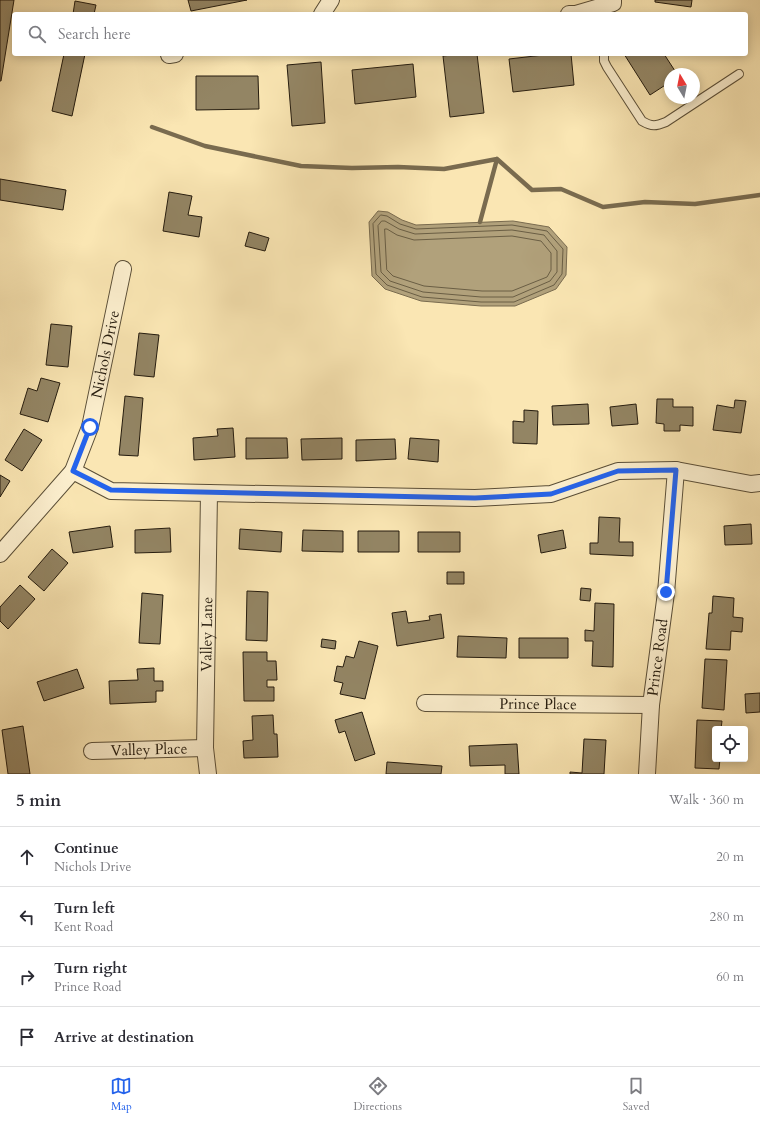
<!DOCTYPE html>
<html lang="en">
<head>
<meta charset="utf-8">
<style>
	:root { --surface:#fff; --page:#f7f7f7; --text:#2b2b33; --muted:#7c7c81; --line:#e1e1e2; --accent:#2563eb }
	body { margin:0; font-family:Cardo,serif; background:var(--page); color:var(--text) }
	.controls { position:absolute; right:12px; bottom:12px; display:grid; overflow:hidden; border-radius:4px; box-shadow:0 2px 10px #0003 }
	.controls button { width:36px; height:36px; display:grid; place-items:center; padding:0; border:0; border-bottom:1px solid var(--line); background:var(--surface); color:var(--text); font:20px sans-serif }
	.compass { position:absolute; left:664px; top:68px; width:36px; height:36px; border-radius:50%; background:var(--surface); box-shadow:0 2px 10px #0003; rotate:350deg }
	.stop { position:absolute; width:12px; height:12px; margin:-9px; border:3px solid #2563eb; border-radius:50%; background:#fff }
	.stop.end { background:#2563eb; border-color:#fff; box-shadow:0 1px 4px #0008 }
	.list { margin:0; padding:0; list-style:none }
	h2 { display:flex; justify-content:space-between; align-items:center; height:52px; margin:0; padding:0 16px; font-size:17px }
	h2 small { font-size:13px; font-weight:400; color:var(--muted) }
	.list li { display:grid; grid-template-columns:26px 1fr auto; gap:12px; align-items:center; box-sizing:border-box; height:60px; padding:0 16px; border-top:1px solid var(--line) }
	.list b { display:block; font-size:15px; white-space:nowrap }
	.list p { margin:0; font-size:13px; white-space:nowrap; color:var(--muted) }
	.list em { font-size:13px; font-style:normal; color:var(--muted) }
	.icon { flex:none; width:22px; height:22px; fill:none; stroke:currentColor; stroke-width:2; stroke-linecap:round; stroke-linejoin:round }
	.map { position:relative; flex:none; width:760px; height:774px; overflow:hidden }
	.search { position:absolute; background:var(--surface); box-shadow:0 2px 10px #0003; left:12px; right:12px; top:12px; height:44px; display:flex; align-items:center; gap:10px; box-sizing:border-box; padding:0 14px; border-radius:4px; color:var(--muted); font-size:15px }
	.sheet { height:292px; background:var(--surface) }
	nav { display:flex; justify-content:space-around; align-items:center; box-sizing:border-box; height:56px; border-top:1px solid var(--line); background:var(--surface); font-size:11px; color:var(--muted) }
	nav a { display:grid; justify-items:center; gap:2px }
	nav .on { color:var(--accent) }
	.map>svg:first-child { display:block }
	.water { fill:#b1a17b; stroke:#796b4f }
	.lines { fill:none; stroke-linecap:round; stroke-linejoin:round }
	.shore { stroke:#6a5e44; stroke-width:1 }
	.stream { stroke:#796b4f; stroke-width:4.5 }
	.building { fill:#938564; stroke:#241b0e }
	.service-casing { stroke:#5a4e37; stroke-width:10 }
	.minor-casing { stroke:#5a4e37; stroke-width:18 }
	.service { stroke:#fcefce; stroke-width:8 }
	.minor { stroke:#fcefce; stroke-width:16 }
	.route { stroke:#2563eb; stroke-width:5 }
	.labels { text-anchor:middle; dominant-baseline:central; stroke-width:3; stroke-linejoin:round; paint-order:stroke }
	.street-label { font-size:15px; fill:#241b0e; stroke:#fcefce }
</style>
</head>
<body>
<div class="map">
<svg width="760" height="774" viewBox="0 0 760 774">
	<rect width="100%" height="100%" fill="#fae6b3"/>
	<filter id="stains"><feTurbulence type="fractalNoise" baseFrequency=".005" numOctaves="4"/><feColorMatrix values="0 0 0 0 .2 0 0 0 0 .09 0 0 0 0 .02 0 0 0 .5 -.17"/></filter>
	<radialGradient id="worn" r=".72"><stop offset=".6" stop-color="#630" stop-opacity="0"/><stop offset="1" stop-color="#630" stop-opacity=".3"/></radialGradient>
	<path class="water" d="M378,211L388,212L402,220L416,225L513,221L549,227L567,247L566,275L556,289L515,306H481L421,301L385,289L372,276L369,222Z"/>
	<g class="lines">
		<path class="shore" d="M381,215L387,216L400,224L416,229L512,225L547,231L563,249L562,274L554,285L514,302H481L422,297L387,285L376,274L373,224Z
			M382,221H385L399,229L415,234L512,230L544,235L557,251V272L550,281L513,297H481L423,292L390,281L381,272L378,226Z
			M385,229H387L397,235L414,240L512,236L541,241L551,253V270L547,277L512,291H482L424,286L393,276L387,270Z"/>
		<path class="stream" d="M152,127L205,146L301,166L352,168L398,167L444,169L497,159
			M497,159L532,190L561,189L603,207L645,202L695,204L760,195
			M480,222L497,159"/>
	</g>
	<path class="building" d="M0,0H14L1,81H0Z
		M188,0H247L191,11Z
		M655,0H692L691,7L655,2Z
		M75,1L96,5L94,14H73Z
		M64,54H85L72,116L52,111Z
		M460,54H477L484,113L450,117L443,56Z
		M552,54H571L574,85L513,92L509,59Z
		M624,54H664L677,74H670V82L650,95Z
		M321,62L325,123L292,126L287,65Z
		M413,64L416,97L355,104L352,70Z
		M196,76H258L259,109L196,110Z
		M0,179L66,190L63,210L0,200Z
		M169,192L192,196L188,215L202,217L199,237L163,231Z
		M249,232L269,238L265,251L245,246Z
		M51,324L72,326L68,367L46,365Z
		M139,333L159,335L154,377L134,375Z
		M41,378L60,383L48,422L20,414L28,388L37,391Z
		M125,396L143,398L138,456L119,455Z
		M657,399H673V407H693V426L680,425V431H664V424L656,423Z
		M735,400L746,401L741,433L713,430L717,405L734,408Z
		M588,404L589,424L553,425L552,406Z
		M636,404L638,424L612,426L610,407Z
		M524,410L538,411L537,444L513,443V421L524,422Z
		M233,428L235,457L194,460L193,438L218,436L217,429Z
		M24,429L42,440L22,471L5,460Z
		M246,438H287L288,458L246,459Z
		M342,438V459L302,460L301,439Z
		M410,438L439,440L438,462L408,459Z
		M395,439L396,459L356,461V440Z
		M0,475L10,481L0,497Z
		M599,517L620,518L619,542H633V556L590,554V543H598Z
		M751,524L752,544L725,545L724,526Z
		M110,526L113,547L73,553L69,532Z
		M170,528L171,552L135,553V530Z
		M240,529L282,532L281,552L239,549Z
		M303,530L343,531V552L302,551Z
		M563,530L566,548L541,553L538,535Z
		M358,531H399V552H358Z
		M418,532H460V552H418Z
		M52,549L68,563L44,591L28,577Z
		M447,572H464V584H447Z
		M20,585L35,599L8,629L0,621V607Z
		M581,588L591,589L590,601L580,600Z
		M247,591L268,592L267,641L246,640Z
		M142,593L163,595L160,644L139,643Z
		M713,596L734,598L733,617L743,618L742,632L731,631L730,650L706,649L709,613H712Z
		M595,603L614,604L613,667L592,666L593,641H585V630L594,631Z
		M406,611L408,623L430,620L429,616L441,614L444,638L397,646L392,613Z
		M458,636L507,638L506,658L457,657Z
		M519,638H568V658H519Z
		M322,639L336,641L335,649L321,647Z
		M359,641L378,646L365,699L340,694L343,683L334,681L337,666L343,667L346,656L354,658Z
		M243,652H267V661H276L277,680H267V687H274V701H244Z
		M705,659L727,660L724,710L702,708Z
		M154,668V681H163V691H156V702L110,704L109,681L138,680L137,669Z
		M77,669L84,688L44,701L37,682Z
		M760,693V712L746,713L745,694Z
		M362,712L375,754L355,761L345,731L339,733L335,720Z
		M273,715L274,734H277L278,757L244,758L243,741L253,740L252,716Z
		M697,720L722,721L721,729H715V759H720L719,769L695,768Z
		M23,726L30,774H8L2,730Z
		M584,739L606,740L604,774H570V772L582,773Z
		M517,744L519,774H505V765L470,766L469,746Z
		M387,762L442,766L441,774H386Z"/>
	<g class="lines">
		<defs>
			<path id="service" d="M604,54V61L607,67L642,121C652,127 656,126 666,122L739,74"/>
			<g id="minor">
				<path d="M322,14L331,0"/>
				<path d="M569,14H576L613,3V0"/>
				<path d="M169,55L175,54"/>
				<path d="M73,471L111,491L209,493L475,498L551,494L618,471L676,470L751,484L760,483"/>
				<path id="s1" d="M0,554L73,471L90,427L123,269"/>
				<path id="s2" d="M425,703L651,705"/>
				<path id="s3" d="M92,751L205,748"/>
				<path id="s4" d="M208,774L205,748L209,493"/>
				<path id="s5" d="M647,774L651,705L666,593L676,470"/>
			</g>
		</defs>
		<use href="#service" class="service-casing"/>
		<use href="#minor" class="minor-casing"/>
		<use href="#service" class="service"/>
		<use href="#minor" class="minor"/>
	</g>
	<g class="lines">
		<path class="route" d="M90,427L73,471L111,490L475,498L551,494L618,471L676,470L666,592"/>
	</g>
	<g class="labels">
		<g class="street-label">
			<text stroke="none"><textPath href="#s1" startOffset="232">Nichols Drive</textPath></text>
			<text stroke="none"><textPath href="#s4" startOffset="140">Valley Lane</textPath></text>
			<text stroke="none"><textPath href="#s5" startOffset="117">Prince Road</textPath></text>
			<text stroke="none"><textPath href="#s2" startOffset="113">Prince Place</textPath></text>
			<text stroke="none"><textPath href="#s3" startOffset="57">Valley Place</textPath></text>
		</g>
	</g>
	<rect width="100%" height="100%" filter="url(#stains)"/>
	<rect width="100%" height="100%" fill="url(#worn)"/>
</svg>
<div class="controls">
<button><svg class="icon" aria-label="locate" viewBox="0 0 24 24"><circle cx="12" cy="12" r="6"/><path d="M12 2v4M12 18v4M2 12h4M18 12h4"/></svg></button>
</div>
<svg class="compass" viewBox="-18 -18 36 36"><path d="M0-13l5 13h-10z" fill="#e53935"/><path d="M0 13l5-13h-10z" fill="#7c7c81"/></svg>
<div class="stop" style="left:90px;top:427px"></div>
<div class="stop end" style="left:666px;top:592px"></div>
<div class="search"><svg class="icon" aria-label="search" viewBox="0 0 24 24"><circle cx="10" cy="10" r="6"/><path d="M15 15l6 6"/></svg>Search here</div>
</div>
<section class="sheet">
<h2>5 min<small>Walk · 360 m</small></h2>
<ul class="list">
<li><svg class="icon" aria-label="ahead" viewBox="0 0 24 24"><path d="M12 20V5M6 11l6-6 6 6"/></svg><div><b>Continue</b><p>Nichols Drive</p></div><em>20 m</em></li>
<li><svg class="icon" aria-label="left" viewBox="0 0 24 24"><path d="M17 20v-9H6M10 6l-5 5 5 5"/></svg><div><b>Turn left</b><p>Kent Road</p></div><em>280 m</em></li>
<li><svg class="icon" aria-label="right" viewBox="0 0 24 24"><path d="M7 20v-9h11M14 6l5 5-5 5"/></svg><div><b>Turn right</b><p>Prince Road</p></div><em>60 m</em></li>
<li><svg class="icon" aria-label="arrive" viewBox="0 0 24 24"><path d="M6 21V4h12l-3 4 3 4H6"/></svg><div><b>Arrive at destination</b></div></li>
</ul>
</section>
<nav>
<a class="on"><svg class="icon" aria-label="map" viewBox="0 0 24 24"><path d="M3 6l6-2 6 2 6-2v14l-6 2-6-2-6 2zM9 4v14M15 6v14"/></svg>Map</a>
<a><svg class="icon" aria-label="directions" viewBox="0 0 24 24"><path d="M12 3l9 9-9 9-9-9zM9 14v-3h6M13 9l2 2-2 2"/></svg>Directions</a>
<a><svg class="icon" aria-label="saved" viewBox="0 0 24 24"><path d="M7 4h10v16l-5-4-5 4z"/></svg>Saved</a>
</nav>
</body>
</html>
